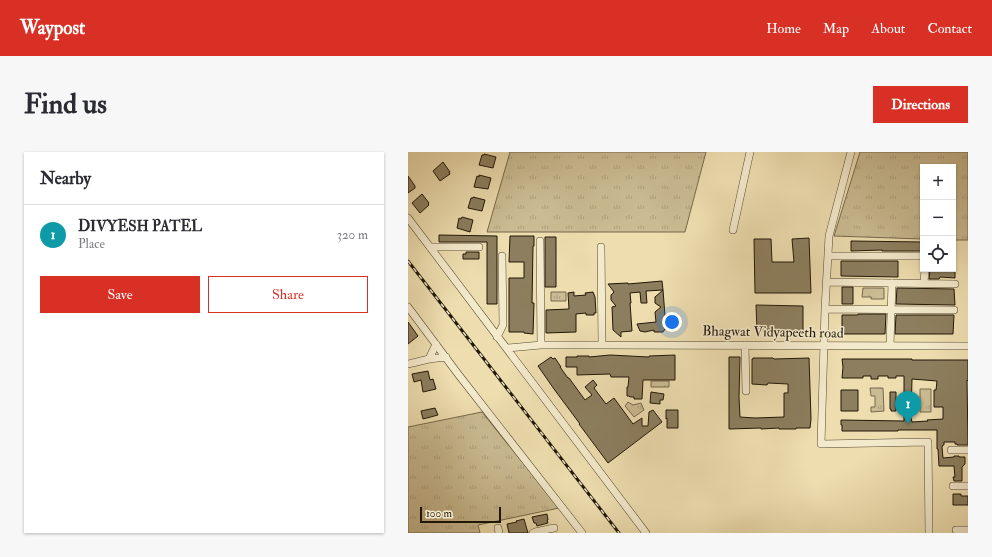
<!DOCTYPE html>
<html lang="en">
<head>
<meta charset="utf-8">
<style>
	:root { --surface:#fff; --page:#f7f7f7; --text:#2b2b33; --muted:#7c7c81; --line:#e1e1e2; --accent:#d93025 }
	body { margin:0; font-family:"IM FELL Double Pica",serif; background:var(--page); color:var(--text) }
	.controls { position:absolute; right:12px; top:12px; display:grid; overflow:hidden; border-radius:0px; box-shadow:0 1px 3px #0004 }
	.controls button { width:36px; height:36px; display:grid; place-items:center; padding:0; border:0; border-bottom:1px solid var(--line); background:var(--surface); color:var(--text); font:20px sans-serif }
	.scale { position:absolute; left:12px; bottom:10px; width:81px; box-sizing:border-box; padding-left:4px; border:2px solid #221707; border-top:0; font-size:11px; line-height:14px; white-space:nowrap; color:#221707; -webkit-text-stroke:3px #f3e9cb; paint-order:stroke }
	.you { position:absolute; left:264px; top:170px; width:14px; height:14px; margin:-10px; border:3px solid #fff; border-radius:50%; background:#1a73e8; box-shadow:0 0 0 6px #1a73e833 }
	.badge { display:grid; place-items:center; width:26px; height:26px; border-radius:50%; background:var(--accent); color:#fff; font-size:13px; font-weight:700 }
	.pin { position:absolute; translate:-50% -33px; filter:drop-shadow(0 1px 2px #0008) }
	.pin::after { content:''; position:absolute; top:21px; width:14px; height:12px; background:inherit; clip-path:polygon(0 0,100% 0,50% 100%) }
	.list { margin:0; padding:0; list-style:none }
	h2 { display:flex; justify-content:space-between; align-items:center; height:52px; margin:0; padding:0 16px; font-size:17px }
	h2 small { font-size:13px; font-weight:400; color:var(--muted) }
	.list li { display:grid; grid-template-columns:26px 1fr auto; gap:12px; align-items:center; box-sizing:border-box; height:60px; padding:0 16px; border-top:1px solid var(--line) }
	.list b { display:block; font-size:15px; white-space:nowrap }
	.list p { margin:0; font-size:13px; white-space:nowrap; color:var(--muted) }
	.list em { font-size:13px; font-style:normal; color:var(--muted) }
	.actions { display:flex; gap:8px; padding:12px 16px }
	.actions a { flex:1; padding:9px 0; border:1px solid var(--accent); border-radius:0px; text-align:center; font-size:14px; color:var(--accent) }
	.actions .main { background:var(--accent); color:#fff }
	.icon { flex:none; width:22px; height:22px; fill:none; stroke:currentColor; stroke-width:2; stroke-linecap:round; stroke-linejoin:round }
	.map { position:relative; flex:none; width:560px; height:381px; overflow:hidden; border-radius:0px }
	header { display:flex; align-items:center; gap:24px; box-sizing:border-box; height:56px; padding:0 20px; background:var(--accent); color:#fff }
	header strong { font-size:19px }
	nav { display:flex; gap:22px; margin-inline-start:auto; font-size:14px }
	.intro { display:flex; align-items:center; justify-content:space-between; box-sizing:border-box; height:96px; padding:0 24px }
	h1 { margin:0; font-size:28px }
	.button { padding:10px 18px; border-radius:0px; background:var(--accent); color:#fff; font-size:14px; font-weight:700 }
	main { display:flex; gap:24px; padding:0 24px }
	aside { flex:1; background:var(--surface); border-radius:0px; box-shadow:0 1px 3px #0004 }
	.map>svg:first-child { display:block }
	.grass { fill:url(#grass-tufts); stroke:#76694c }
	.building { fill:#8c7e5e; stroke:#221707; fill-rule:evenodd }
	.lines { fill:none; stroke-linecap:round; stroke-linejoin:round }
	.minor-casing { stroke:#554831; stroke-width:8 }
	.minor { stroke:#f3e9cb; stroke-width:7 }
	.rail-casing { stroke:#221707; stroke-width:3 }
	.rail { stroke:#f3e9cb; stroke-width:1.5; stroke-dasharray:4.5; stroke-linecap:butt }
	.labels { text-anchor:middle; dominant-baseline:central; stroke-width:3; stroke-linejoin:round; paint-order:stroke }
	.street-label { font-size:14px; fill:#221707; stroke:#f3e9cb }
</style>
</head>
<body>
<header>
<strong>Waypost</strong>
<nav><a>Home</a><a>Map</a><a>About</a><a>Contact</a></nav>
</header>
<div class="intro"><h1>Find us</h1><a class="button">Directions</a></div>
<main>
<aside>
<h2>Nearby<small></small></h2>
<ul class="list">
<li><span class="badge" style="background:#0f9aa8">1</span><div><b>DIVYESH PATEL</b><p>Place</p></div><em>320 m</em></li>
</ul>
<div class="actions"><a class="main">Save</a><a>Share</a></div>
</aside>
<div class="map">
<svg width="560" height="381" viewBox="0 0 560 381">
	<defs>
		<pattern id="grass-tufts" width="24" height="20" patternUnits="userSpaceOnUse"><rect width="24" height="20" fill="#cabb92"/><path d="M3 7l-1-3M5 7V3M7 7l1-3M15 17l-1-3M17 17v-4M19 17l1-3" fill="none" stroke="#ada07c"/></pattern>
	</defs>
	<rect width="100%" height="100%" fill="#edddaf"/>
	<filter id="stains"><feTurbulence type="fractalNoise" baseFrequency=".005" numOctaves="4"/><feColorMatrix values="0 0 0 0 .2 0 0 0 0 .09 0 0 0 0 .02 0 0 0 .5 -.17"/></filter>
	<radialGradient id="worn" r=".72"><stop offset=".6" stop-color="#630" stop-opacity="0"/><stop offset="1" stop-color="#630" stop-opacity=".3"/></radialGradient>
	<path class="grass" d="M102,0H298L277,80H79Z
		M452,0H560V88H545V15H515V87L426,84Z
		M455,136H476V147H463V145H454Z
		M143,140H158V149H143Z
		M243,229H261V235H243Z
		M462,236H475L476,259L463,260V255H467V244H463Z
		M512,237H523V260H512Z
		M220,250L225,253L233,251L236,258L226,265L217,254Z
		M74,260L151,356L70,373L72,381H0V275Z"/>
	<path class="building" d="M76,2L88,5L85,16L71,13L74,3H76Z
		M35,10L42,20H41L42,22L32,29L25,19Z
		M71,23L83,26L80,37L66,35L69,24L71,25Z
		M0,24L7,34V36L0,41Z
		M14,42L21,51L20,52L21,53L12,61L4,51Z
		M65,45L77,48L74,59L60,56L63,46H65Z
		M54,65L65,68L62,80L49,76L51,66L53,67Z
		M31,83L89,84V152H79V90H31Z
		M102,84H126V94H125L124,151H126L125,182L116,181V180H101V126H116V110H101Z
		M137,85H148V135H137Z
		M401,86L403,141H347L346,87H363L364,110H386L384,87Z
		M443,89L515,90V99H474V98L443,99Z
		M58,100H71V107H55V102H58Z
		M433,109H490V125L433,124Z
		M522,118H547V126L532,125L531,127H521Z
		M254,129L255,138L238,139L239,151H233L232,140L222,141L223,151H222L224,179L213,180V185L205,178L204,155L208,154L203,148V143L206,140L200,132L220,131V132Z
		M434,135H445V152H434Z
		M489,136L546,137L547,153L488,152Z
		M255,138L258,177H257L255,180H246V178L237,180L232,179L229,172L248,170L247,160L253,155L247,151V145Z
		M166,140V144L178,143L177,141L185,140L187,145L188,161H186V163H178V161L168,162V180L138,181V158L161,157L160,141Z
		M348,153L395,154V179H349Z
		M450,162H478L477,182H434V163H450Z
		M488,163H546L545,182H487Z
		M0,170L10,184L0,192Z
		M202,203L241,205V204L267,203V228H235L234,247H226V245H222L221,244H219V235H220L221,225H203L202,222L169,223V215H158V205H169V204H181V205Z
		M143,205L145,207L147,206L153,215H152L160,226H161L177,248L184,243L177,235L185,228L189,233L186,236L198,252L206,246L225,272L234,266V274H240L241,260L245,258L254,270L200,311L171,272H172L146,237L130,214Z
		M321,205H332L331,245L332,265L347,266L376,265V241H380V232L360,231L359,233L344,232V207H345V206H365L366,207L401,206L403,267L402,276H388V277H371V276L353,277V276L321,277Z
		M434,207H504V208H560V229L559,228L560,293H549V292H547V290H536V293H535L534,295L535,306L546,305V304H551V305H557V312L554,315V329H546L545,325H547L546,314H531L530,297H529V278H490V279H434V273H433V268L496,269V224H488V226H480V224H470V227H463V224H455V226H434L435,215ZM504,227L529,229L528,238H526V255H535V267L519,268L520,269L504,270L503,266Z
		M20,219L22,228L25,227L28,237L15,240L13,228L6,230L4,222Z
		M433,238H450V259H433Z
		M243,240L256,242L255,248H252V252L242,251Z
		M482,240H488V259H483V257H482Z
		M27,256L30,263L15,267L13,259Z
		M258,258H270V276H259V266L258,267Z
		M545,342H553V344H560V353H545Z
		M139,362L140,368H139L140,371L129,374L128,371H126L124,365Z
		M116,367L120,381H101L99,372L109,370L108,369Z"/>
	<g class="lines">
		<defs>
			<path id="minor" d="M443,0L421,84L417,157L413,292L520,290L521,381
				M0,66L238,381
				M325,78L342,0
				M132,89L133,193
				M22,95H71
				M193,95L194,193
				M420,104H515
				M418,130L547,132
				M516,131L517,117
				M0,155L50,222L174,381
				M417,157L546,158
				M89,185L95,173L94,104
				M337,193L338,239
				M482,194L484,131
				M99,196L133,193H194L560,194
				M21,207L28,192
				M0,212L21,207L38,205
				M543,298H560
				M545,334H560
				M90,376L91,381
				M548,378H560
				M125,381L127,380L146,376"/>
		</defs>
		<use href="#minor" class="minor-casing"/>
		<use href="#minor" class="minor"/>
		<defs>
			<path id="rail" d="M0,109L211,381"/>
		</defs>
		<use href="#rail" class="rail-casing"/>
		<use href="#rail" class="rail"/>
	</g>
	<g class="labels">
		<g class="street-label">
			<text transform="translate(365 180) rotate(1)">Bhagwat Vidyapeeth road</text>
		</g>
	</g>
	<rect width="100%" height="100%" filter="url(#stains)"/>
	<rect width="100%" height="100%" fill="url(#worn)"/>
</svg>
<div class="controls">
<button>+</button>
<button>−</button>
<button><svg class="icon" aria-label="locate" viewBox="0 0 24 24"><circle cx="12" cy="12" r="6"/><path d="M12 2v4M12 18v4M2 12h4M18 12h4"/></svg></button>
</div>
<div class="scale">100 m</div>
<div class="you"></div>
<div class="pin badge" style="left:500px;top:272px;background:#0f9aa8">1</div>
</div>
</main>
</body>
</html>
